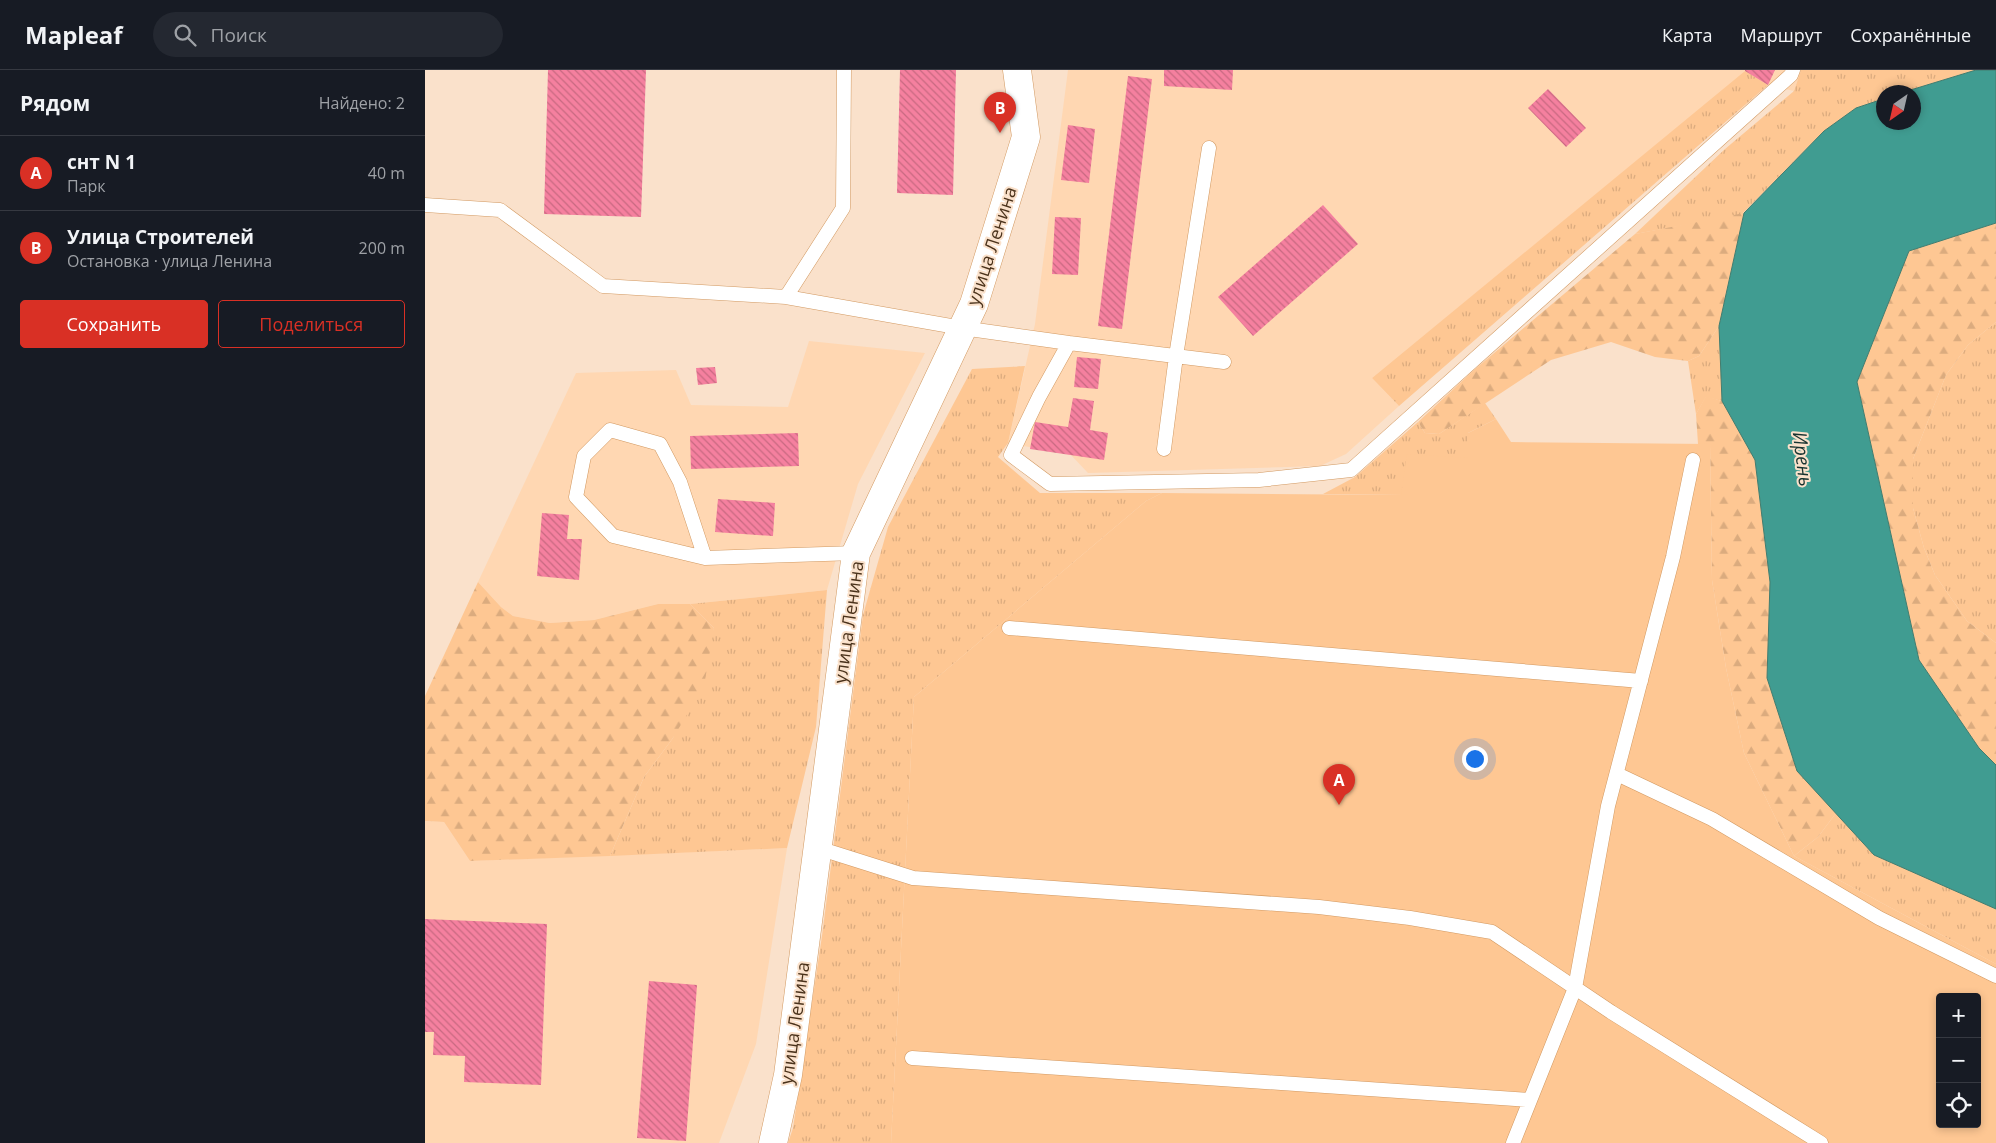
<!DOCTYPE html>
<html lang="ru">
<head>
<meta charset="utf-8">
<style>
	:root { --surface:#171b24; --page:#242831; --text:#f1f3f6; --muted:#9ea1a6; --line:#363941; --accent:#d93025 }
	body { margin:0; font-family:"Open Sans",sans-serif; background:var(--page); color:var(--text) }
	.controls { position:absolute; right:15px; bottom:15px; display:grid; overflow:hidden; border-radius:5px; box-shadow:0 2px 8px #0003 }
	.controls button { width:45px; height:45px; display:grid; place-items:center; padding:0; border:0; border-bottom:1px solid var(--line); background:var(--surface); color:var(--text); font:25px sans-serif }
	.compass { position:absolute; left:1451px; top:15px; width:45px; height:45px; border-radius:50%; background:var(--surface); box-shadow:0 2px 8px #0003; rotate:214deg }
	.you { position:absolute; left:1049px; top:688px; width:18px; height:18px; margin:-12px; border:4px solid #fff; border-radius:50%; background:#1a73e8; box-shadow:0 0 0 8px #1a73e833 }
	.badge { display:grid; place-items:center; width:32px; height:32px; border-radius:50%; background:var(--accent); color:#fff; font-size:16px; font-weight:700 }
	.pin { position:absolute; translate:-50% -41px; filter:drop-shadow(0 1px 2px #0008) }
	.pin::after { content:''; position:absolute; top:26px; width:18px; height:15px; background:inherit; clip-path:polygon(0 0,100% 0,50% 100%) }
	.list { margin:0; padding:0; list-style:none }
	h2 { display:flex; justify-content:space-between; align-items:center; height:65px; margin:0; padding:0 20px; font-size:21px }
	h2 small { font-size:16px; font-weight:400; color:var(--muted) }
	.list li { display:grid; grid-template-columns:32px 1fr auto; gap:15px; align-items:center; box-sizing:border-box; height:75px; padding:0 20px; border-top:1px solid var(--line) }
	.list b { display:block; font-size:19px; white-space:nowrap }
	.list p { margin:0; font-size:16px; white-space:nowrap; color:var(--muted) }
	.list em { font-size:16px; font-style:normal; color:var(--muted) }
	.actions { display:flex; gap:10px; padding:15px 20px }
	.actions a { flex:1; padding:11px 0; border:1px solid var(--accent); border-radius:5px; text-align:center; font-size:18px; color:var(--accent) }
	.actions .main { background:var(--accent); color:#fff }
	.icon { flex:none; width:28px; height:28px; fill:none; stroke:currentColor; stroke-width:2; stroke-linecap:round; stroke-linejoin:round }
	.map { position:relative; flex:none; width:1571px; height:1073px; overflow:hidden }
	header { display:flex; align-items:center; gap:30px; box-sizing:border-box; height:70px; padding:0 25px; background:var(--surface); border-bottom:1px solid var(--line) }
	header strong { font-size:24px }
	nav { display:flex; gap:28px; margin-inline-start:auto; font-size:18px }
	.search { width:350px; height:45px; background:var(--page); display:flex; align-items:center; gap:12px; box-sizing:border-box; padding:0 18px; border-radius:28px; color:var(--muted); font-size:19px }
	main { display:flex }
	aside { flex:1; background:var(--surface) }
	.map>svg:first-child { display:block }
	.built { fill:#ffd7b2 }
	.grass { fill:url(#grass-tufts) }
	.forest { fill:url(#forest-firs) }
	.garden { fill:#fec793; fill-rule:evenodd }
	.water { fill:#409c91; stroke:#437c6e }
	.building { fill:url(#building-back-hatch) }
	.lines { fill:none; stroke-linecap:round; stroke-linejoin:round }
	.service-casing { stroke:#d29961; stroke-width:15 }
	.tertiary-casing { stroke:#d29961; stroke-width:29 }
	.service { stroke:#fff; stroke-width:14 }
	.tertiary { stroke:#fff; stroke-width:28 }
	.labels { text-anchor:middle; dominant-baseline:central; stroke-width:4; stroke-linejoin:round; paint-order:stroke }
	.street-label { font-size:18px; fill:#4a321b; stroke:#fae1cb }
	.water-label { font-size:19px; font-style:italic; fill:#173330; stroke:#fae1cb }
</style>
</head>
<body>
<header>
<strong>Mapleaf</strong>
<div class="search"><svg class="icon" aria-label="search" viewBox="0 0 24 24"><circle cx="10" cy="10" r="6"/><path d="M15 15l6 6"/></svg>Поиск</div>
<nav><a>Карта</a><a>Маршрут</a><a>Сохранённые</a></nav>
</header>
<main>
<aside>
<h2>Рядом<small>Найдено: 2</small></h2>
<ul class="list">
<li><span class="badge">A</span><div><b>снт N 1</b><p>Парк</p></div><em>40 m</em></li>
<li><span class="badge">B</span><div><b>Улица Строителей</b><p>Остановка · улица Ленина</p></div><em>200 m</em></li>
</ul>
<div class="actions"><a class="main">Сохранить</a><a>Поделиться</a></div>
</aside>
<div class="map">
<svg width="1571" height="1073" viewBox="0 0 1571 1073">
	<defs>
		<pattern id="grass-tufts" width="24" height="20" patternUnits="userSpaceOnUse" patternTransform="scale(1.25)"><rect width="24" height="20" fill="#fec793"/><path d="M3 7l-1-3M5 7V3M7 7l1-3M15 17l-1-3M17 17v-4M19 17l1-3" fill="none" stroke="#dbab7e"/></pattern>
		<pattern id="forest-firs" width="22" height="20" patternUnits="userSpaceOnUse" patternTransform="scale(1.25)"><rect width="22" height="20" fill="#fec793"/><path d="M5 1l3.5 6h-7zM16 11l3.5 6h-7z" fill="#dbab7e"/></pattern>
		<pattern id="building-back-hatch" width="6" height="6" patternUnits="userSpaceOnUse" patternTransform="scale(1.25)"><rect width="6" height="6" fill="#f5809f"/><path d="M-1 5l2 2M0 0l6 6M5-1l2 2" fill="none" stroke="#c86981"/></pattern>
	</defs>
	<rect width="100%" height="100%" fill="#fae1cb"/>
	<path class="built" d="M643,0H1376L1369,21L1343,15L1320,2L947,308L974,336L921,384L895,396L663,403L646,385L583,373L610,254Z
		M384,271L500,283L433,414L402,520L265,534H233L169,550L125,553L88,546L76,537L53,512L151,303L251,300L266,335L363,337Z
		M0,751L19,752L45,791L362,778L331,974L294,1073H0Z"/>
	<path class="grass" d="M1376,0H1551L1479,22H1458V29L1431,38L1399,61L1316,145L1210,164L1300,79L1369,21Z
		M1320,1L1343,15L974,336L947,308Z
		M1571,252V573L1542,551L1510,505L1499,478L1488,438V389L1521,305L1543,275Z
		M1294,256L1297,331L1281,327L1271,344L1263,291L1274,286Z
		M600,296L583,373L573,387L615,423H737L721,431L489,627L466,1073H363L368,1058L397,866L438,545L463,457L547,299Z
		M1060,333L1071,349L1043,363V388L977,425L898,424L930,407L993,352L1000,363L1014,364Z
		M402,520L391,657L362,778L185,786L219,707L248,668L289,558L265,534Z
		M1411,743L1449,785L1571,839V894L1369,786L1393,767Z"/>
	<path class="forest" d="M1319,143L1294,256L1274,286L1263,291L1230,287L1186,272L1126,290L1014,364L1000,363L993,352L1049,300L1210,164Z
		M1571,153V252L1543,275L1521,305L1488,389V438L1499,478L1510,505L1542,551L1571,573V695L1554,678L1494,590L1432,312L1484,181Z
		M1281,326L1297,331L1330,390L1345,512L1342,608L1372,700L1411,743L1393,767L1369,786L1319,683L1301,598L1287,510L1285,374H1273L1271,344Z
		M53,512L76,537L88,546L125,553L169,550L233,534H265L289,558L279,616L248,668L219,707L185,786L45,791L19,752L0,751V626Z"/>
	<path class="garden" d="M1071,349L1086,372L1285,374L1287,510L1301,598L1319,683L1369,786L1571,894V1073H466L489,627L721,431L737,423L976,425L982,384L1043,388V363ZM1515,927H1552V1054H1515Z"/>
	<path class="water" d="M1551,0H1571V153L1484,181L1432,312L1494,590L1554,678L1571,695V839L1449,785L1372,701L1342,608L1345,512L1330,390L1297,331L1294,256L1319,143L1399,61L1431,38L1458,29V52H1488V22H1479Z"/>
	<path class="building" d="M123,0H221L216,147L119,144Z
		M475,0H531L528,125L472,123Z
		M739,0H808L807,20L739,16Z
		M1320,0H1350L1343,15L1320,1Z
		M703,6L727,9L697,259L673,256Z
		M1123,19L1161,58L1141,77L1103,38Z
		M643,55L670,59L664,113L636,110Z
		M898,135L933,174L828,266L793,227Z
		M630,147L656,148L653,205L627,204Z
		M652,287L676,289L673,319L649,317Z
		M290,297L292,313L273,315L271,298Z
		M648,328L669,331L665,360L683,363L679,390L605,379L610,352L643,357Z
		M373,363L374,396L266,399L265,366Z
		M293,429L350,433L348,466L290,462Z
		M117,443L144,445L142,469H157L154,510L112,506Z
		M0,849L122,854L116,1015L39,1012L40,986L8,985L9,962H0Z
		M224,911L272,915L261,1071L212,1068Z"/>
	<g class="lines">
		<defs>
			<path id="service" d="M0,135L75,140L178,216L361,227L418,138L419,0
				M361,227L537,258L644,273L614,327L586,385L625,414L834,410L926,400L1366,5L1368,0
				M644,273L799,292
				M739,379L751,286L784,78
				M280,488L255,412L235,374L185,360L159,386L151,427L188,466L280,488L431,483
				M584,558L1216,611
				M1192,704L1287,749L1454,848L1571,906
				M393,778L488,808L894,837L985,848L1067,862L1186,942L1396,1073
				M487,988L1105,1030
				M1088,1073L1150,918L1183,736L1248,487L1268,390"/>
			<path id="tertiary" d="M348,1073L363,1005L431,483L549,234L601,67L592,0"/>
		</defs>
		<use href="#service" class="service-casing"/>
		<use href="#tertiary" class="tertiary-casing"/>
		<use href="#service" class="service"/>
		<use href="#tertiary" class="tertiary"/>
	</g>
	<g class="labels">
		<g class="street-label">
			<text transform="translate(566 176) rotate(-72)">улица Ленина</text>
			<text transform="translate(423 552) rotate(-82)">улица Ленина</text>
			<text transform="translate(369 953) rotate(-82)">улица Ленина</text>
		</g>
		<g class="water-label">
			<text transform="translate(1378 389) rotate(83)">Ирень</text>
		</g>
	</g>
</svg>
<div class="controls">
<button>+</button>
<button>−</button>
<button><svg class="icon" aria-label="locate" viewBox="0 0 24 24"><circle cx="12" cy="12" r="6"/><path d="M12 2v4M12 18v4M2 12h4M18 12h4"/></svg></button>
</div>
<svg class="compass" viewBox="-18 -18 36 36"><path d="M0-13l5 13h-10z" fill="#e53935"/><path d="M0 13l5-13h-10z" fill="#9ea1a6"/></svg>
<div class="you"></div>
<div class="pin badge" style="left:914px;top:735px">A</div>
<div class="pin badge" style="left:575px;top:63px">B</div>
</div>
</main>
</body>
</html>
